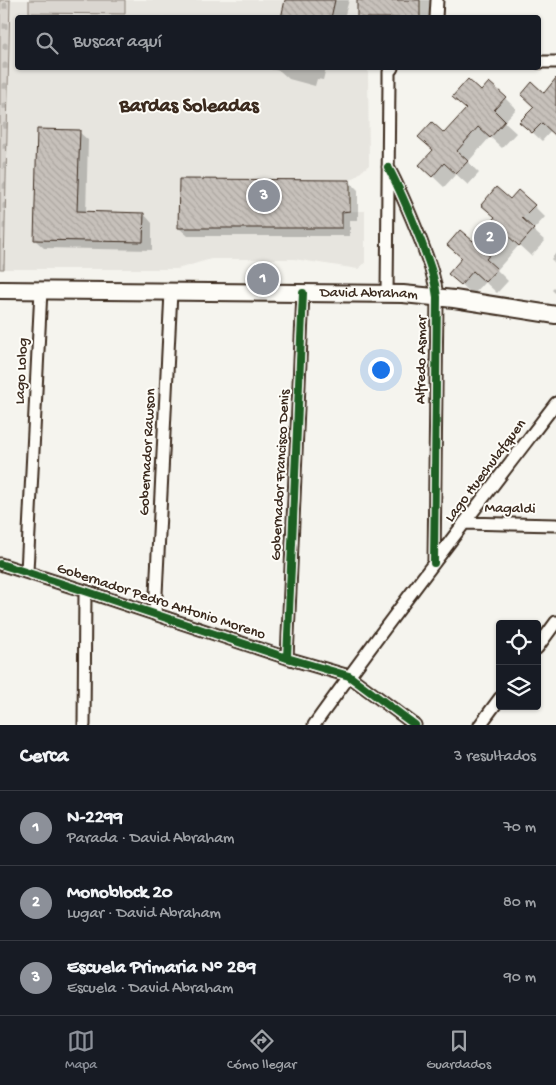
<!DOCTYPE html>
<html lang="es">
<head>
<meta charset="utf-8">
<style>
	:root { --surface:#171b24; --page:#242831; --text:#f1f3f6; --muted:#9ea1a6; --line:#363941; --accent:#8c9099 }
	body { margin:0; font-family:"Gochi Hand",sans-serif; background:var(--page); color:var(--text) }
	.controls { position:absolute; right:15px; bottom:15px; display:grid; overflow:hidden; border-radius:5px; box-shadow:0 1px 4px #0004 }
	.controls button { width:45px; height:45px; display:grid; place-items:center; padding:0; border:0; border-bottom:1px solid var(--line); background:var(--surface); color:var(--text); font:25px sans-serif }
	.you { position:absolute; left:380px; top:369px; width:18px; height:18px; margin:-12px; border:4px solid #fff; border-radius:50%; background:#1a73e8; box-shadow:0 0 0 8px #1a73e833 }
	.badge { display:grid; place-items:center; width:32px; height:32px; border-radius:50%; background:var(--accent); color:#fff; font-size:16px; font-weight:700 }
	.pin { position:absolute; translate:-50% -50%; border:2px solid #fff; box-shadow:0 1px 5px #0006 }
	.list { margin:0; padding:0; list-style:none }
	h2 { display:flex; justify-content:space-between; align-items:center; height:65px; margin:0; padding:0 20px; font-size:21px }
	h2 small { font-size:16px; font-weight:400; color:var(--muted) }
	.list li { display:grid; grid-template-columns:32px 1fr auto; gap:15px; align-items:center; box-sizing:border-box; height:75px; padding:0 20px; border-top:1px solid var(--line) }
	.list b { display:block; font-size:19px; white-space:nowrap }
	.list p { margin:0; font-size:16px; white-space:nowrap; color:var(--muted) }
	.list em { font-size:16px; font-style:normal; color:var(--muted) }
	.icon { flex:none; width:28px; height:28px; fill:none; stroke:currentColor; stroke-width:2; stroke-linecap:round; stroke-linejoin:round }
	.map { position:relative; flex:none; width:556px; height:725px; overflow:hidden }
	.search { position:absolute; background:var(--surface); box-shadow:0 1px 4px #0004; left:15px; right:15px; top:15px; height:55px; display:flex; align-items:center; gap:12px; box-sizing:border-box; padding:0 18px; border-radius:5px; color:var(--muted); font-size:19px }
	.sheet { height:290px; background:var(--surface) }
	nav { display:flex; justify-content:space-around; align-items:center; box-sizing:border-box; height:70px; border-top:1px solid var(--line); background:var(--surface); font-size:14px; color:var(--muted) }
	nav a { display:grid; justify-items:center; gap:2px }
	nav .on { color:var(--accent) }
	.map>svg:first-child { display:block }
	.built { fill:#e7e5df }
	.cemetery { fill:url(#cemetery-stones); stroke:#8a8077 }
	.pitch { fill:#dad6d0; stroke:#8a8077 }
	.shadow { fill:#0003 }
	.building { fill:url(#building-back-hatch); stroke:#3b2a1e }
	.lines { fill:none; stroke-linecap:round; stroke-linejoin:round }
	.minor-casing { stroke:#3b2a1e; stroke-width:15 }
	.secondary-casing { stroke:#3b2a1e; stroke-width:20 }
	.minor { stroke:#fdfcf7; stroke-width:11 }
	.secondary { stroke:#fdfcf7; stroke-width:16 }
	.cycleway-casing { stroke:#fdfcf7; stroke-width:11 }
	.cycleway { stroke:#1b5e20; stroke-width:8 }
	.labels { text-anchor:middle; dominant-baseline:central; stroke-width:4; stroke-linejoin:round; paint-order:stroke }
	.street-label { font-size:15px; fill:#3b2a1e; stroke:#fdfcf7 }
	.district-label { font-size:20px; font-weight:bold; fill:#3b2a1e; stroke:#fdfcf7 }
</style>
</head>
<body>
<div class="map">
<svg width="556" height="725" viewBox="0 0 556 725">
	<defs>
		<pattern id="cemetery-stones" width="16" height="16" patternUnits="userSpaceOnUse" patternTransform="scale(1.25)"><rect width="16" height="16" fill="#dad6d0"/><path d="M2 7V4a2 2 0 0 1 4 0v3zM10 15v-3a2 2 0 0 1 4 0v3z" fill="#bcb8b2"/></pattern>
		<pattern id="building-back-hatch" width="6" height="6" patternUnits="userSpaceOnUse" patternTransform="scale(1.25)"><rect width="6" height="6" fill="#c7c1bb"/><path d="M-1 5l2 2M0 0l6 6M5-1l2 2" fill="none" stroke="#aca6a0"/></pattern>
	</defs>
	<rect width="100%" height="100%" fill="#f5f4ee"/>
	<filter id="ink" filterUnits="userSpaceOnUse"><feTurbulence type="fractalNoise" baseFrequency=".02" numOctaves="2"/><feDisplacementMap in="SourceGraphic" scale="10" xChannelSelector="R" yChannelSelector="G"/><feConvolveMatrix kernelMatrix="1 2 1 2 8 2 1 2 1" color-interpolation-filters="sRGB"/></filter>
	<g filter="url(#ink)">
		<path class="built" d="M10,0H357V17L18,18V68H368L369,165L350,181V211H365V263L358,269L294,259H211L177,269H4Z"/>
		<path class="cemetery" d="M0,0H10L4,269H0Z"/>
		<path class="pitch" d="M29,0H125V14L29,13Z"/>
		<path class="shadow" d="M286,0H349L344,18H282Z
			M358,0H431V18H358Z
			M266,68H326L323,80L317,79L315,86L289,79L280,71Z
			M556,84V136L551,131L542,141L530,130L535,107L544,95Z
			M481,93L505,98L516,109L504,122L516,133L502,148L490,137L468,162L479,173L468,185L456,174L444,187L421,165L434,151L444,135Z
			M79,132L88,140L86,213L144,214L152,223V250L44,248L35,240Z
			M350,182L358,190V220H350V236H188L179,228Z
			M510,201L534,206L545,217L533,230L545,241L531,256L519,245L497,270L508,281L497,293L485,282L473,295L450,273L463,259L473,243Z
			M556,253V264L551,259Z
			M556,286V294L552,290Z"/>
		<path class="building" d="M285,0H335L331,18H281Z
			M357,0H420V18H357Z
			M556,78V136L542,123L532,133L519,122L534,107L521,95L532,82L544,93Z
			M468,79L481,91L489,82L506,97L494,110L505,121L490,138L478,127L457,151L468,161L456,174L444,163L432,177L419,165L433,150L418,137L432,122L444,133L466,109L452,97Z
			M37,129L80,130L77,211L144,213L143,242L34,240Z
			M179,179L350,180V211L342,212V228H178Z
			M496,187L510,199L518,190L535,205L522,218L534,229L519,246L507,235L486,259L497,269L485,282L473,271L461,285L448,274L462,258L447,245L460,230L473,241L495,217L481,205Z"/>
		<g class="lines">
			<defs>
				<path id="minor" d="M436,18L437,0
					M538,62H556
					M388,167C401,191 411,216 421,241C428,260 435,277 437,297L434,563
					M387,294L389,80V72L392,68
					M464,523L556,525
					M0,564L85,591L287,658L349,676L415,725
					M27,572L41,290
					M155,614L171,292
					M537,648L556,622
					M287,658L303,293
					M84,725L85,591
					M314,725C392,616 474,510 556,403
					M480,725L500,698"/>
				<g id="secondary">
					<path id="s1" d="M0,290L403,294L454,299L556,315"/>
				</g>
			</defs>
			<use href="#minor" class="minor-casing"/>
			<use href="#secondary" class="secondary-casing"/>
			<use href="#minor" class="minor"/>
			<use href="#secondary" class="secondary"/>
			<defs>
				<path id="cycleway" d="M388,167C401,191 411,216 421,241C428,260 435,277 437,297L434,563
					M0,564L85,591L287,658L349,676L415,725
					M287,658L303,293"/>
			</defs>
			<use href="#cycleway" class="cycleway-casing"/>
			<use href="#cycleway" class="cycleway"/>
		</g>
	</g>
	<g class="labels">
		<g class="street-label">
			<text stroke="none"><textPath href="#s1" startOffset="369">David Abraham</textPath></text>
			<text transform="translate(422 360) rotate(-89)">Alfredo Asmar</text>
			<text transform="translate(22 371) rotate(-87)">Lago Lolog</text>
			<text transform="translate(148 452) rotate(-87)">Gobernador Rawson</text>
			<text transform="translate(486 471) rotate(-53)">Lago Huechulafquen</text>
			<text transform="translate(281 475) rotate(-87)">Gobernador Francisco Denis</text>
			<text transform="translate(510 509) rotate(1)">Magaldi</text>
			<text transform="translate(161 602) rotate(18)">Gobernador Pedro Antonio Moreno</text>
		</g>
		<g class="district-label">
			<text x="189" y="107">Bardas Soleadas</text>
		</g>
	</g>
</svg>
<div class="controls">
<button><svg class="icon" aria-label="locate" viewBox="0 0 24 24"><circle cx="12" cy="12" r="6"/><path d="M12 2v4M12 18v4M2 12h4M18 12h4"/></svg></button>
<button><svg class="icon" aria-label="layers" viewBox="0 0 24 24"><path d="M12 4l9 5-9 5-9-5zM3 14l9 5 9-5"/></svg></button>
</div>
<div class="you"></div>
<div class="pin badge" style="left:263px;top:279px">1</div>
<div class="pin badge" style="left:490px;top:238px">2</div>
<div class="pin badge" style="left:264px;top:196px">3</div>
<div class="search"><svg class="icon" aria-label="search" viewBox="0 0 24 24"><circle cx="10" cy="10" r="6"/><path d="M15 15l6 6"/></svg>Buscar aquí</div>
</div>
<section class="sheet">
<h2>Cerca<small>3 resultados</small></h2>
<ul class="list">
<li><span class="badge">1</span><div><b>N-2299</b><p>Parada · David Abraham</p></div><em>70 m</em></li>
<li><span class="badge">2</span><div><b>Monoblock 20</b><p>Lugar · David Abraham</p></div><em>80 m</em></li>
<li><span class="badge">3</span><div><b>Escuela Primaria N° 289</b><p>Escuela · David Abraham</p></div><em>90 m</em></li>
</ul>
</section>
<nav>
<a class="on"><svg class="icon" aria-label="map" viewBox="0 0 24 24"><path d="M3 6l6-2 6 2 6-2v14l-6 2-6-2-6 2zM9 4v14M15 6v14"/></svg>Mapa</a>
<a><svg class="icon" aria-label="directions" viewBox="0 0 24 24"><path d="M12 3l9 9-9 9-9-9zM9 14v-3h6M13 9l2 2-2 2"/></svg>Cómo llegar</a>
<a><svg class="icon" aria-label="saved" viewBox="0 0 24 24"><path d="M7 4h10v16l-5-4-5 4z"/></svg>Guardados</a>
</nav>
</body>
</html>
